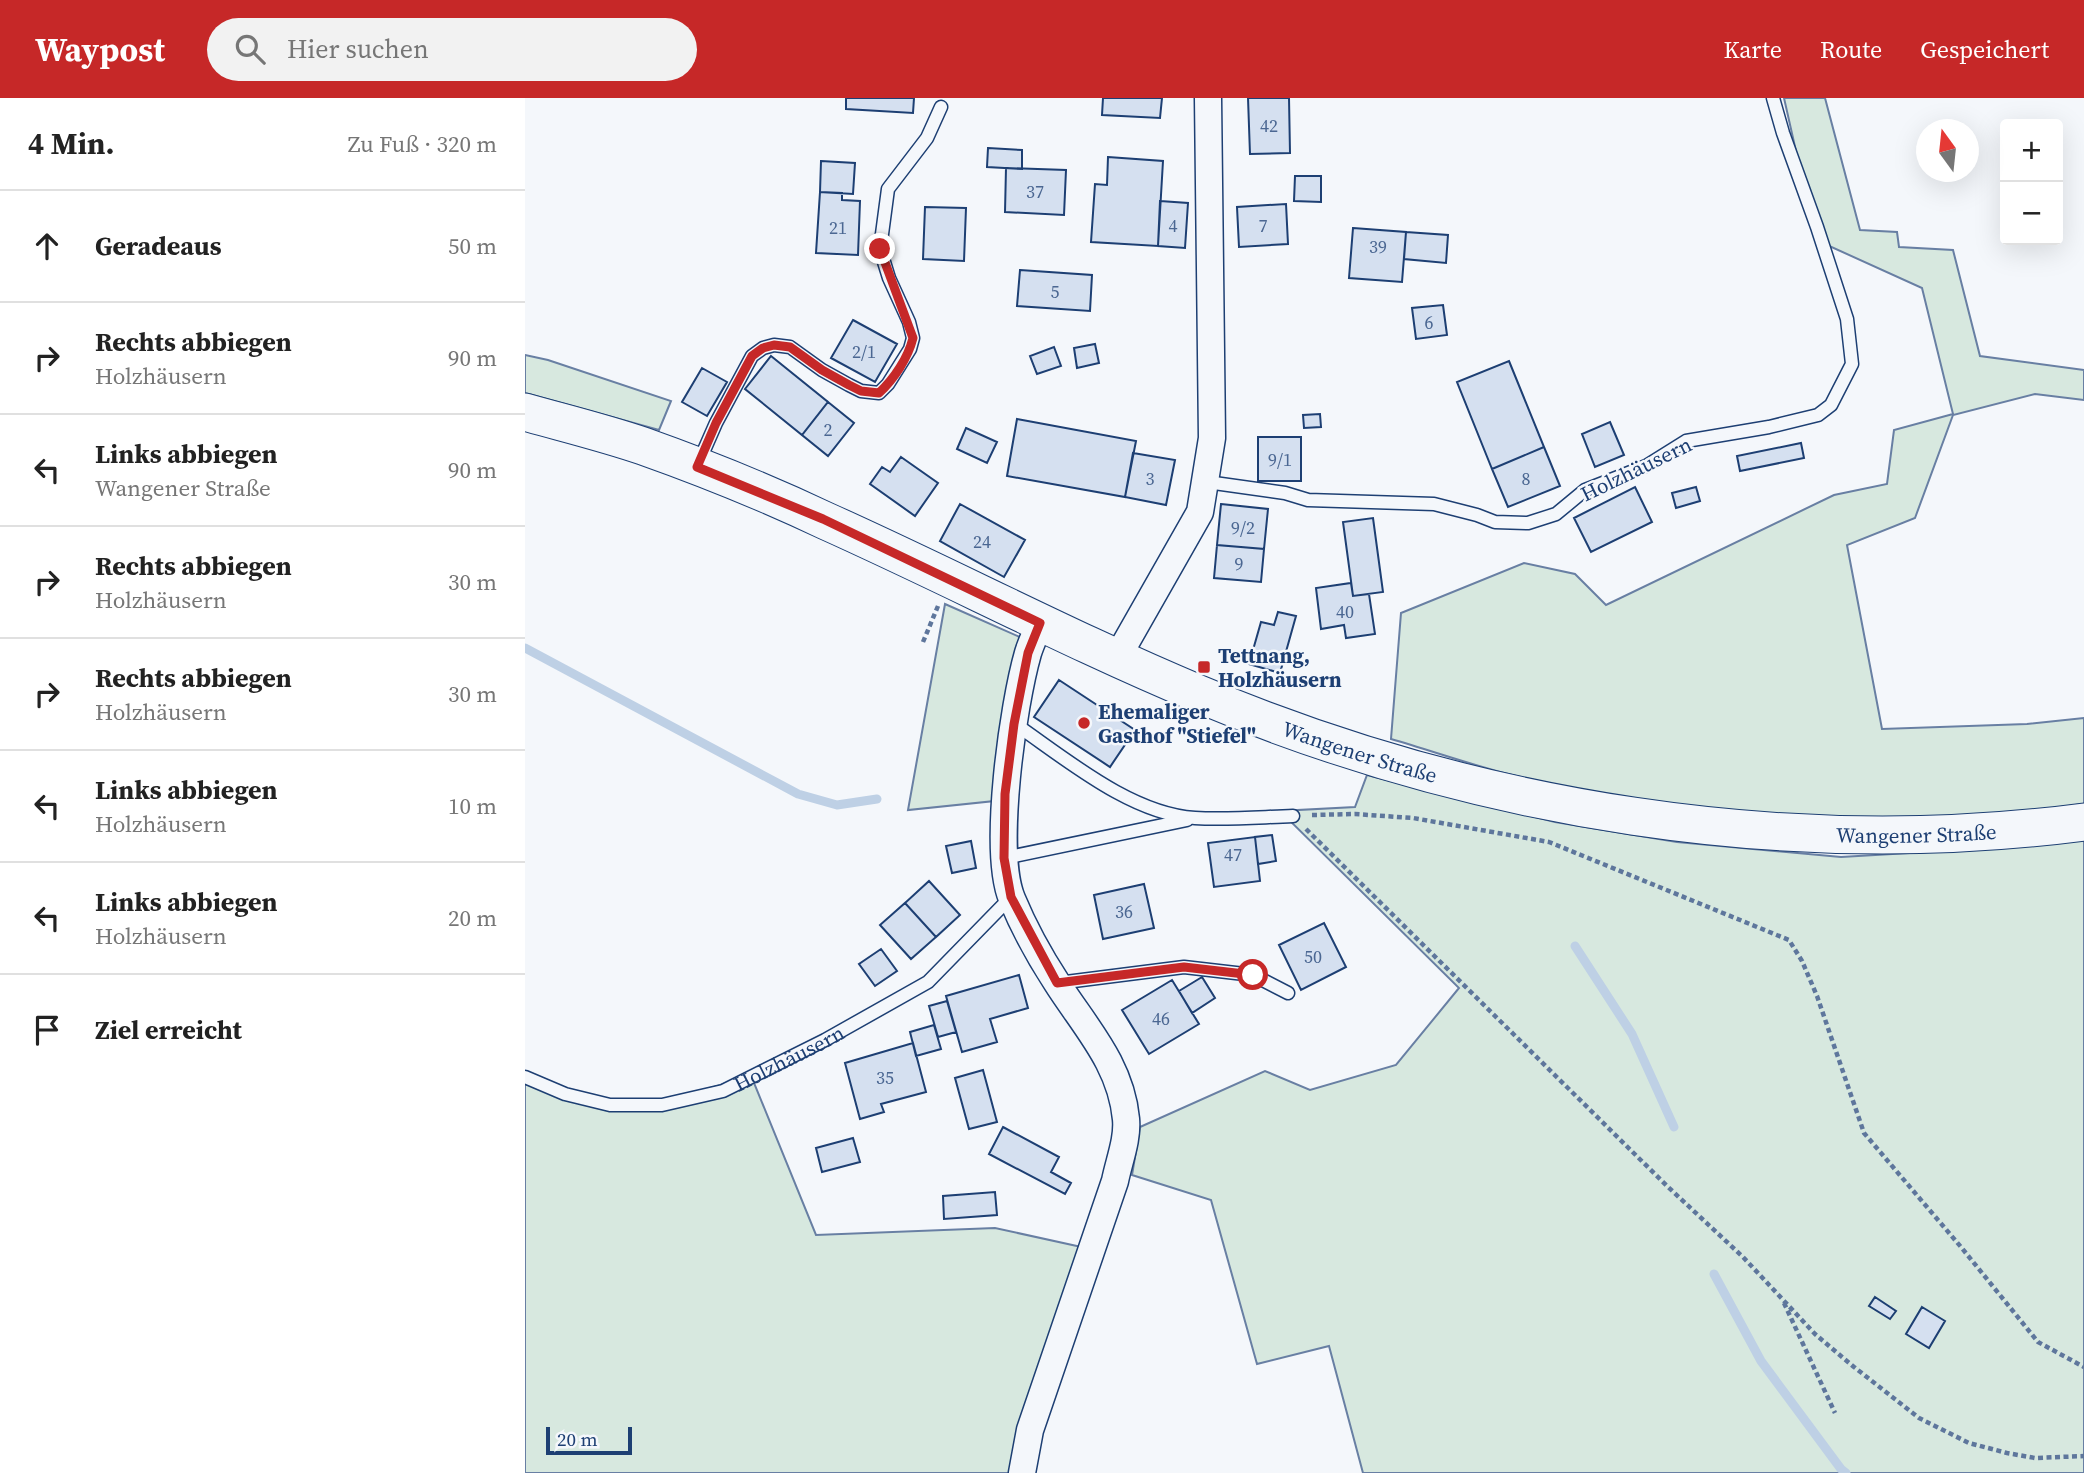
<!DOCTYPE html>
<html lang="de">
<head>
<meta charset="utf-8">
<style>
	:root { --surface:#fff; --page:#f2f2f2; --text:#222; --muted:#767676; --line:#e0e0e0; --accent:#c62828 }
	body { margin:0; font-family:"Source Serif 4",serif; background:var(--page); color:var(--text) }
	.controls { position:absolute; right:21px; top:21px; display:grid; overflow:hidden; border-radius:7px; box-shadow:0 7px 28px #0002 }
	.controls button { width:63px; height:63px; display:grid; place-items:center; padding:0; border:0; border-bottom:2px solid var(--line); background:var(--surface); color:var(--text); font:35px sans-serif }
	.compass { position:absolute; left:1391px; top:21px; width:63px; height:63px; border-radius:50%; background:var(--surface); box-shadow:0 7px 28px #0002; rotate:345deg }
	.scale { position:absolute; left:21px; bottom:18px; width:86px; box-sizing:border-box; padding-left:7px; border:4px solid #1d3f73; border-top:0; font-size:19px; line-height:24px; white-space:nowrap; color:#1d3f73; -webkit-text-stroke:5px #f4f7fb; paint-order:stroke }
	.stop { position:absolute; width:21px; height:21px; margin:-16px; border:5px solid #c62828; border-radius:50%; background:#fff }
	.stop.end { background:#c62828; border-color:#fff; box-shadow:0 2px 7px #0008 }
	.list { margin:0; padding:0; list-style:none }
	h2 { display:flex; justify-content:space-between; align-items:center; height:91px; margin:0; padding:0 28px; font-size:30px }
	h2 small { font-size:23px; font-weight:400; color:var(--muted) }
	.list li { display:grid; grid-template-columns:46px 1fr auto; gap:21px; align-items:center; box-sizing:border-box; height:112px; padding:0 28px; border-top:2px solid var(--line) }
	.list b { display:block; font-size:26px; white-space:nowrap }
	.list p { margin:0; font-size:23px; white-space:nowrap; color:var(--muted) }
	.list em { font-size:23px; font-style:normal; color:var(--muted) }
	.icon { flex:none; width:38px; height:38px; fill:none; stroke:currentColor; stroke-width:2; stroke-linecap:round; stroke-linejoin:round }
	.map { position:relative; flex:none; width:1559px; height:1375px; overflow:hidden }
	header { display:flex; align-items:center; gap:42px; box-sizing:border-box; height:98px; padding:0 35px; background:var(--accent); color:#fff }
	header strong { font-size:33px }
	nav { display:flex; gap:38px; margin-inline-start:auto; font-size:24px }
	.search { width:490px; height:63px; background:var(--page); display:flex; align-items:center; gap:18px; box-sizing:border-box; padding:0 24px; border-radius:38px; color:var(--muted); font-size:26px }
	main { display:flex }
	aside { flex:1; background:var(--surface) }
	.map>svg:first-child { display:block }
	.green { fill:#d7e8df; stroke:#687fa3; stroke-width:2 }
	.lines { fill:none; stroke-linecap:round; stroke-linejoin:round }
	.stream { stroke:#bed0e5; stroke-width:9 }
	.building { fill:#d5e0f0; stroke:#1d3f73; stroke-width:2 }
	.service-casing { stroke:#1d3f73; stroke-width:15 }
	.minor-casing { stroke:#1d3f73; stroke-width:29 }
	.secondary-casing { stroke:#1d3f73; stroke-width:39 }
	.path { stroke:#5e769c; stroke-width:4.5; stroke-dasharray:5 3.5; stroke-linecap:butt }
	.service { stroke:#f4f7fb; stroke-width:12 }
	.minor { stroke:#f4f7fb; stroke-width:26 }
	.secondary { stroke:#f4f7fb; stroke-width:37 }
	.route { stroke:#c62828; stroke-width:9 }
	.poi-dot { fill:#c62828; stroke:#f4f7fb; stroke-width:2.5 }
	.labels { text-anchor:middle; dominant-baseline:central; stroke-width:5; stroke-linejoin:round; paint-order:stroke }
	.number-label { font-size:18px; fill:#4b6792 }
	.street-label { font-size:21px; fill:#1d3f73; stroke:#f4f7fb }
	.poi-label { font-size:21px; font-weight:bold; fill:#1d3f73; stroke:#f4f7fb; text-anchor:start }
</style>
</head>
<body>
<header>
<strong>Waypost</strong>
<div class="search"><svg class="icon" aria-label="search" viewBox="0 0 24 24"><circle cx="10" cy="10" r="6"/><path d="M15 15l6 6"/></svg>Hier suchen</div>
<nav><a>Karte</a><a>Route</a><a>Gespeichert</a></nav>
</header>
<main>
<aside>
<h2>4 Min.<small>Zu Fuß · 320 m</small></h2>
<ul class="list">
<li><svg class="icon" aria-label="ahead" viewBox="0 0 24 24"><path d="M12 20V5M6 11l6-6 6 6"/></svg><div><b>Geradeaus</b></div><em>50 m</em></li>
<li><svg class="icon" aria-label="right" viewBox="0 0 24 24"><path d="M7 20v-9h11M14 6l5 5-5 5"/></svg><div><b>Rechts abbiegen</b><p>Holzhäusern</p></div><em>90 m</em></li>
<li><svg class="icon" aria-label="left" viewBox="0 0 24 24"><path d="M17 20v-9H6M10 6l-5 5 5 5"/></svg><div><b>Links abbiegen</b><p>Wangener Straße</p></div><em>90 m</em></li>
<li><svg class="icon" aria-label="right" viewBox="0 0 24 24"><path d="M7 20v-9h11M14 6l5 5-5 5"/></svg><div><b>Rechts abbiegen</b><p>Holzhäusern</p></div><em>30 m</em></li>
<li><svg class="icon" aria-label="right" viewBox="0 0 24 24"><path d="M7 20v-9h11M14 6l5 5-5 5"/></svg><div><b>Rechts abbiegen</b><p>Holzhäusern</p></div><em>30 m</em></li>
<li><svg class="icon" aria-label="left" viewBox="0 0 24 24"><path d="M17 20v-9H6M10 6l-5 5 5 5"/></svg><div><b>Links abbiegen</b><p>Holzhäusern</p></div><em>10 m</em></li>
<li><svg class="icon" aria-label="left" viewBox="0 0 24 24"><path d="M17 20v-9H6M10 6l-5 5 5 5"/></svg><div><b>Links abbiegen</b><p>Holzhäusern</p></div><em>20 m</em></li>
<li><svg class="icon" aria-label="arrive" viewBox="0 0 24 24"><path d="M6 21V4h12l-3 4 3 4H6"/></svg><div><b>Ziel erreicht</b></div></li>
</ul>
</aside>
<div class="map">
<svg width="1559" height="1375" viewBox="0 0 1559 1375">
	<rect width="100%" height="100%" fill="#f4f7fb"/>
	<path class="green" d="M1259,0H1300L1335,132L1372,134L1374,149L1428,152L1455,258L1559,272V302L1510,296L1428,317L1390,420L1322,447L1357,631L1502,626L1559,620V706C1527,710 1496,715 1464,717C1302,725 1136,714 979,675C941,665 904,652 866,641L876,515L999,465L1050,476L1081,507L1309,397L1362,386L1369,332L1428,316L1397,190L1291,142Z
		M0,257L23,262L146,303L134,332L0,295Z
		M420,506L515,548L479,702L383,712Z
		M842,677L1030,724L1152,744L1316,759L1488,749L1559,740V1375H838L804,1248L732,1266L686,1102L607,1077L615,1029L740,973L785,992L871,967L934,890L755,713L830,709Z
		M0,973L43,993L82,1001L133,1004L196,987L225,975L291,1137L470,1130L561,1150L487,1375H0Z"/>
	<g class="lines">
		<path class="stream" d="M0,550L273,696L312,707L352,701
			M1050,848L1107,936L1149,1029
			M1189,1176L1236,1263L1316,1371L1321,1375"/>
	</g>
	<path class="building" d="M321,0H389L388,15L321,11Z
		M578,0H637L635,20L577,17Z
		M723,0H764L765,55L725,56Z
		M463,50L497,52V71L462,69Z
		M583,59L638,63L633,148L566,144L570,86L582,87Z
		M296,63L330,65L328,96L295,94Z
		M481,70L541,72L539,117L480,114Z
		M770,78H796V104L769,103Z
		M295,94L317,95V102L335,103L333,157L291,155Z
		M635,103L663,105L660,150L633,148Z
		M761,106L763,146L714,149L712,109Z
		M400,109L441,110L439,163L398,161Z
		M828,130L881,134L877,184L824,180Z
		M881,134L923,137L921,165L879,161Z
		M495,172L567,177L565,213L492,208Z
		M918,207L922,237L891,241L887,210Z
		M328,222L372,246L350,284L306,260Z
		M570,246L574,265L552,270L549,250Z
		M529,249L536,268L512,276L505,258Z
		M246,258L303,304L277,337L220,291Z
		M984,263L1019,349L967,371L932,284Z
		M177,270L202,284L182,318L157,304Z
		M303,304L329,325L303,358L277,337Z
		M795,316L796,329L779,330L778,317Z
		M492,321L611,343L600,399L482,378Z
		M1085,324L1099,357L1070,369L1057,336Z
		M441,330L472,344L462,365L432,351Z
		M733,339H776V383H733Z
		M1276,345L1279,360L1215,373L1212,358Z
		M1019,349L1035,388L983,409L967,371Z
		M608,355L650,362L641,407L600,399Z
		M376,359L413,385L390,418L345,386L357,369L365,374Z
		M1110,389L1127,424L1066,454L1049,420Z
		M1171,389L1175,403L1151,410L1147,395Z
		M435,406L500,442L479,479L415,443Z
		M696,406L743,411L739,451L692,447Z
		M848,420L858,494L828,498L818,424Z
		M692,447L739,451L736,484L689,480Z
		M826,485L828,498L844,496L850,536L821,540L819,527L796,531L791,490Z
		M753,514L771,518L755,575L724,566L736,524L749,527Z
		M534,582L610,632L585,669L509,619Z
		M747,737L751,763L733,766L730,739Z
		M730,739L735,783L689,789L683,745Z
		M446,743L451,770L427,775L421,748Z
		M404,783L435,817L411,839L380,805Z
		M619,786L629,830L578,841L569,797Z
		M380,805L411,839L386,861L355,827Z
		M799,825L821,869L776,892L754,847Z
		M356,851L372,873L350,888L334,866Z
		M494,877L503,910L465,921L472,944L437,954L421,898Z
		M677,879L690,900L667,915L654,893Z
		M647,882L674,926L624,956L597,912Z
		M422,903L431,934L413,939L404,908Z
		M409,927L416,951L391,958L385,934Z
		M388,945L401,994L356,1006L359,1014L335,1021L320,965Z
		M458,972L472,1024L444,1031L430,980Z
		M478,1029L534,1059L526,1074L546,1085L540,1096L464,1056Z
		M328,1040L335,1064L297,1074L291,1050Z
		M470,1094L472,1117L419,1121L418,1098Z
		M1350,1199L1371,1213L1365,1221L1344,1208Z
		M1397,1209L1420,1223L1404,1250L1381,1236Z"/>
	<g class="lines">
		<defs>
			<g id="service">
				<path d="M173,366L191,325L227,258L238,250L249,247L265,249L297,272L324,287L336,293L354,295L363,286L385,251L388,240L384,224L364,180L355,151L363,91L402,40L416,9"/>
				<path d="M682,384L760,395L783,402L909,406L952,417L970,424L1003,425L1031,416L1060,392L1121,368L1161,343L1244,329L1293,317L1306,307L1327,266L1322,221L1292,129L1258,35L1248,0"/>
				<path d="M490,626C541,661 606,716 670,720C703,722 736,719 768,718"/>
				<path d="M479,760L662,722"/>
				<path d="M533,885L659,869L728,877L763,895"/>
				<path id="s1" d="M0,979L40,996L85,1007H137L198,993L300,942L403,884L486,799"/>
			</g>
			<path id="minor" d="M592,560L675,414L687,340L683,0
				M497,1375L505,1332L590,1083C594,1063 603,1041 601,1021C596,966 560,929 532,885C515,859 499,830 487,801C467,753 488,607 503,555C506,545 511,535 515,525"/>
			<g id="secondary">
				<path id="s2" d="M0,314C39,325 80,335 118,348C180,370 242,395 301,423C426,479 547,543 674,596C950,712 1261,763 1559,724"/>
			</g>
		</defs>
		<use href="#service" class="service-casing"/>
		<use href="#minor" class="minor-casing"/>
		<use href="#secondary" class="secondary-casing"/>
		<path class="path" d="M398,544L413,508
			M787,717L830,716L888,720L1024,744L1264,842L1277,863L1292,898L1339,1035L1436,1149L1513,1244L1559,1269
			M781,731L1142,1088L1218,1159L1290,1236L1329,1269L1394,1320L1444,1345L1482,1355L1510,1360L1559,1358
			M1259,1205L1310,1315"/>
		<use href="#service" class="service"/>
		<use href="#minor" class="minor"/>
		<use href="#secondary" class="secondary"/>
	</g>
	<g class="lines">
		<path class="route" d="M355,151L388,240C383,260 369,281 354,295L336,293L324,287L297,272L265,249L249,247L238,250L227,258L191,325L172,369L298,421L515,525L503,555L489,626L480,696L479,760L486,799L532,885L659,869L728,877"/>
	</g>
	<g class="poi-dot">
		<rect x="672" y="562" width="14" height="14" rx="3.5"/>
		<circle cx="559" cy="625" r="7"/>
	</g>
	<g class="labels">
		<g class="number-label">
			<text x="744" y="27">42</text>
			<text x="510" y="93">37</text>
			<text x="648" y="127">4</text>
			<text x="738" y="127">7</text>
			<text x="313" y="129">21</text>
			<text x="853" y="148">39</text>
			<text x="530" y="193">5</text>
			<text x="904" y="224">6</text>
			<text x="339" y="253">2/1</text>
			<text x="303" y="331">2</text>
			<text x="755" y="361">9/1</text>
			<text x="625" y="380">3</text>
			<text x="1001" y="380">8</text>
			<text x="718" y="429">9/2</text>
			<text x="457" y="443">24</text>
			<text x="714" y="465">9</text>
			<text x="820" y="513">40</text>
			<text x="708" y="756">47</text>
			<text x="599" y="813">36</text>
			<text x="788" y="858">50</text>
			<text x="636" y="920">46</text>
			<text x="360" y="979">35</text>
		</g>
		<g class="street-label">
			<text transform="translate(1111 371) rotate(-26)">Holzhäusern</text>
			<text stroke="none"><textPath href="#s2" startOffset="903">Wangener Straße</textPath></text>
			<text stroke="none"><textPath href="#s2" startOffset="1468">Wangener Straße</textPath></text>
			<text stroke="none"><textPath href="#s1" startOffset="278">Holzhäusern</textPath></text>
		</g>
		<g class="poi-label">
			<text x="693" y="557">Tettnang,<tspan x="693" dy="24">Holzhäusern</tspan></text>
			<text x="573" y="613">Ehemaliger<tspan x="573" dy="24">Gasthof "Stiefel"</tspan></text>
		</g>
	</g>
</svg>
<div class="controls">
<button>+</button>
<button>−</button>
</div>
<svg class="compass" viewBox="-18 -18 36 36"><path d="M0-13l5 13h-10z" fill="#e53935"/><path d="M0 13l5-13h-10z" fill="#767676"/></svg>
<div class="scale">20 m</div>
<div class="stop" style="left:728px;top:877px"></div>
<div class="stop end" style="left:355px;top:151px"></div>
</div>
</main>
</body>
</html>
